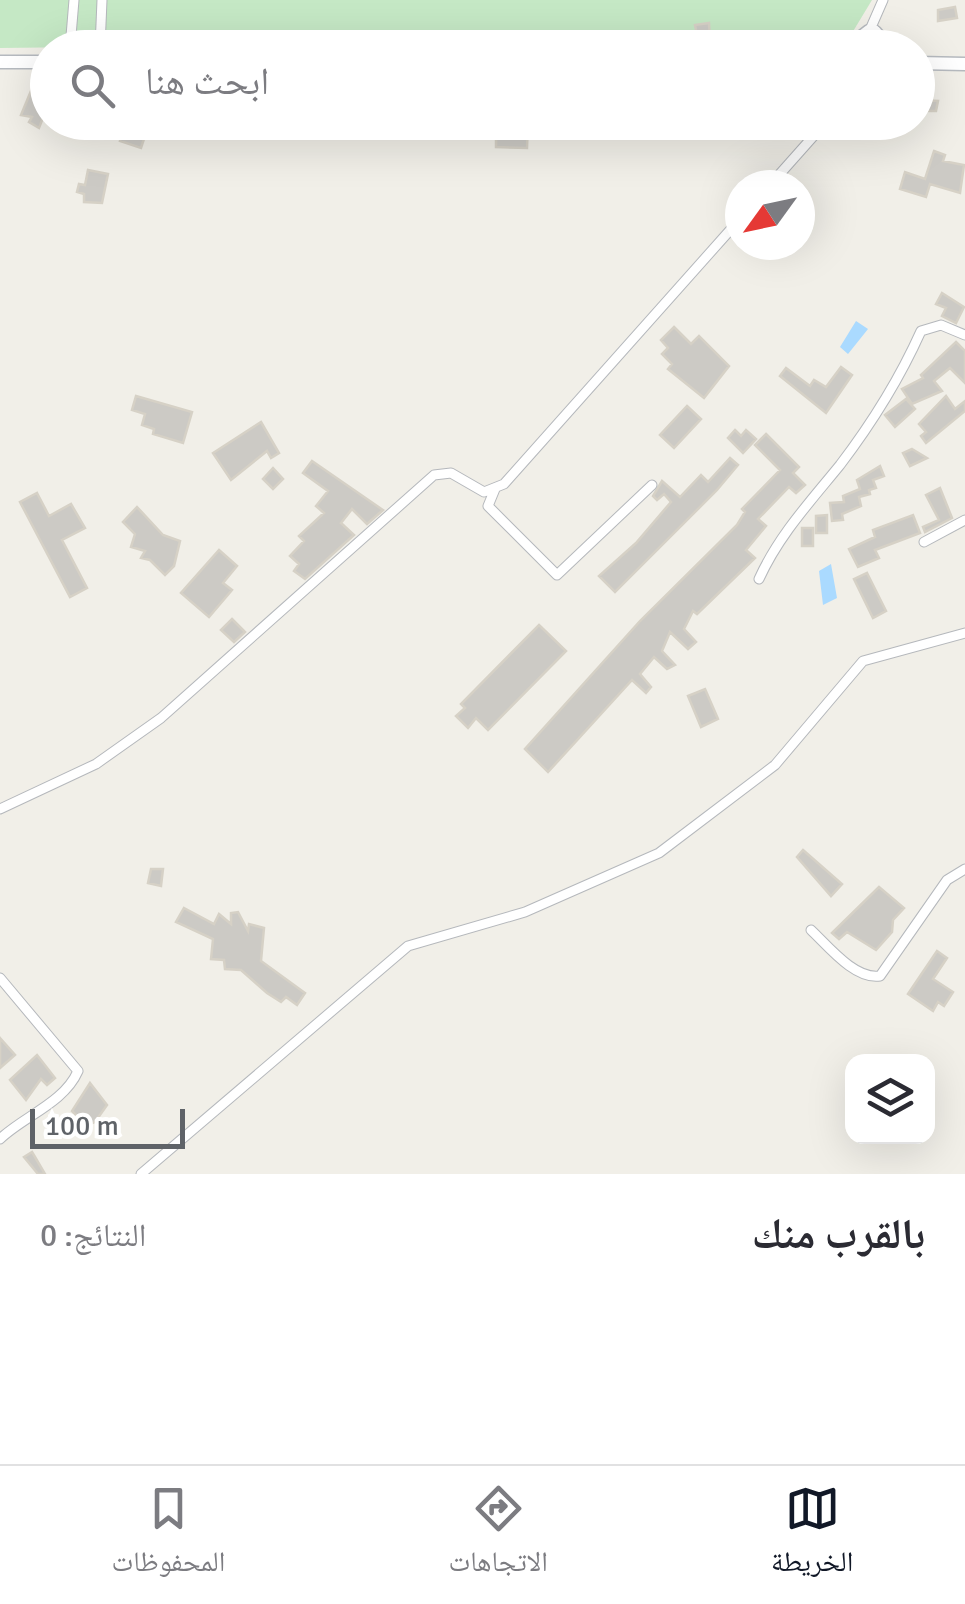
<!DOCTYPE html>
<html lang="ar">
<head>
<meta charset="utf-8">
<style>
	:root { --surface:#fff; --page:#f2f2f3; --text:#2b2b33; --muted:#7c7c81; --line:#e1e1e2; --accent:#111827 }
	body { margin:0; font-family:Signika,"Noto Naskh Arabic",sans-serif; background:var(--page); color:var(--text); direction:rtl }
	.controls { position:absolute; right:30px; bottom:30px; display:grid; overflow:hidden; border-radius:20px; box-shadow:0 10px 40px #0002 }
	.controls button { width:90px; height:90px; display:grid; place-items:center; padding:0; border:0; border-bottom:2px solid var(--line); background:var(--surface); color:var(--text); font:50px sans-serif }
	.compass { position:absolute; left:725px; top:170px; width:90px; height:90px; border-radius:50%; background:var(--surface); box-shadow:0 10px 40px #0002; rotate:237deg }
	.scale { position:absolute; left:30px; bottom:25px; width:155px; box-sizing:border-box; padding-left:10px; border:5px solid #5f6368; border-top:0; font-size:28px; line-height:35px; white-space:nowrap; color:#5f6368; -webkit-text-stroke:8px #fff; paint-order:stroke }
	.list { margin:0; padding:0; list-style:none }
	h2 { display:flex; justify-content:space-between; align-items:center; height:130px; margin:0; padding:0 40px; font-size:42px }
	h2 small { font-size:32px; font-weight:400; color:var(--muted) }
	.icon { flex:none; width:55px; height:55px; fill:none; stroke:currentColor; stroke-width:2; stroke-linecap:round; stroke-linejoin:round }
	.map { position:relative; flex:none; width:965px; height:1174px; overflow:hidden; direction:ltr }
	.search { position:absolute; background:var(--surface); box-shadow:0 10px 40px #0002; left:30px; right:30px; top:30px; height:110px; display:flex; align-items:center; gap:25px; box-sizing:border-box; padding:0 35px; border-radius:55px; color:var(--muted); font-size:38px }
	.sheet { height:290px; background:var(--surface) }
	nav { display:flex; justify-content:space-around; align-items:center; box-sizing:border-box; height:140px; border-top:2px solid var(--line); background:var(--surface); font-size:28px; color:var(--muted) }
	nav a { display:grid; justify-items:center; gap:5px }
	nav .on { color:var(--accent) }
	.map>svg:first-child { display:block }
	.green { fill:#c5e8c5 }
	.water { fill:#aadaff }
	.building { fill:#cccac5; stroke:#d6d1c6; stroke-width:2.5 }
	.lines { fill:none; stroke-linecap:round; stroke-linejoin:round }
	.minor-casing { stroke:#b5b8bc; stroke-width:11 }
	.secondary-casing { stroke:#b6babf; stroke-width:15 }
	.minor { stroke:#fff; stroke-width:9 }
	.secondary { stroke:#fff; stroke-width:12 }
</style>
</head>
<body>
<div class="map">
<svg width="965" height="1174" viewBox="0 0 965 1174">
	<rect width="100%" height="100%" fill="#f1efe8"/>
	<path class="green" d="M0,0H872L849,38L0,48Z"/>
	<path class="water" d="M856,321L868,329L848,354L840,347Z
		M831,564L837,598L823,605L819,571Z"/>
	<path class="building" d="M955,7L957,18L938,21V10Z
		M709,23L710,40H698L695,25Z
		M33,86L43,89L41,101L48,105L39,128L29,122L32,117L21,115Z
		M918,100L938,101L936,111H918Z
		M511,122H528L527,148L496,147V129H511Z
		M126,123L147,130L141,148L120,141Z
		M934,151L945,155L943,161L964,165L960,193L930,184L926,197L900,189L905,172L925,179Z
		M88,170L108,174L102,203L84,202V194L77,192L79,184L85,185Z
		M942,293L964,307L956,323L942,316L946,308L936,304Z
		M674,327L691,344L699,336L729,366L704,398L668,369L672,364L662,354L668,348L661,340Z
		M956,342L965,351V383L950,368L934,381L942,391L912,404L902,389L923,378L921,375Z
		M841,367L852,375L826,413L780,376L786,368L810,386L814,380L826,387Z
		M136,396L192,412L183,443L153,434L154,429L142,425L145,414L132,410Z
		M946,396L955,409L965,401V411L926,443L921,436L926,432L919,424Z
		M906,399L915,409L895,427L885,415Z
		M687,406L701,419L674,448L660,435Z
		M261,422L279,453L271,458L267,451L231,480L213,453Z
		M735,430L741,436L746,430L756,439L743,453L728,438Z
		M766,434L799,467L793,473L805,485L796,493L789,487L758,519L766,526L746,550L755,558L697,614L693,611L684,629L696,642L688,649L670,632L662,651L675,665L667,669L654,657L640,674L651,687L646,693L632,680L548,772L525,749L640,621L737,525L745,512L742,509L780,470L755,445Z
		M912,449L927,458L910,466L903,453Z
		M730,458L738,465L717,490L615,592L599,576L636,543L671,502L664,494L657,500L653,496L662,481L680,497L701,475L708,482Z
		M312,461L383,510L367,524L352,509L341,523L354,535L305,579L294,571L299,564L290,556L304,541L299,536L324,513L316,506L328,491L303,473Z
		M880,466L884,476L873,480L876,488L869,490L870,494L859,497L861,506L842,514L843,520L832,521L830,503L844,502L843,496L860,489L857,480Z
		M273,468L283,479L273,489L263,479Z
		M940,488L952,518L925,532L923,527L939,520L926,495Z
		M37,493L49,516L71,504L85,528L62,540L87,588L70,597L20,502Z
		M137,507L163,535L180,541L174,566L165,575L150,560L141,558L145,551L131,547L135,534L123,522Z
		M827,515V533H816V516Z
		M913,515L920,533L875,550L879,558L858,567L849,549L875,537L873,530Z
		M802,528H813V546H802Z
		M219,550L237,566L223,583L232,590L209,617L181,593Z
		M867,573L886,611L873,618L854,579Z
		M232,619L245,632L234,642L221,630Z
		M539,625L566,651L488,730L476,718L468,728L456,716L465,708L461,704Z
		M705,689L718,719L701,727L688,696Z
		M803,850L842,884L831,896L797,857Z
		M151,869H163L161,886L148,883Z
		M879,887L904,908L893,920L892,932L876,950L847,932L839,939L832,933Z
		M184,908L214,924L219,914L231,924V913L238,912L248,931L249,924L264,928L261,961L305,993L297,1005L286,997L281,1002L267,993L241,970L225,969L224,960L211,959L213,939L176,922Z
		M937,951L947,958L933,979L953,992L944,1006L938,1002L933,1011L908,994Z
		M0,1038L15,1055L0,1068Z
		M37,1055L55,1078L47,1085L41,1079L26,1100L10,1080Z
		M90,1083L107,1105L95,1122L85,1126L81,1120L74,1124L77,1116L72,1111Z
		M32,1152L35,1157L45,1174H38L24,1157Z"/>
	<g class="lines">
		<defs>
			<path id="minor" d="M70,48L74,0
				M100,48L102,0
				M862,48L883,0
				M873,48L875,30
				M770,185L826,122
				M495,489L488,506L557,575L652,485
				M924,542L965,520
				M759,579C779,535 810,502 840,465C872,423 899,380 921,331L941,325L965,335
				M0,809L96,764L161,718L434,475L451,473L484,492L504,484L740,219
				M811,930C828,946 855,980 880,976L947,880L965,869
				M0,978L78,1071C64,1103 24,1116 0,1139
				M141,1174L408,946L525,912L659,853L775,765L863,661L965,633"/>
			<path id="secondary" d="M875,32L889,48
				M847,48L869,31
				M0,62H48
				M918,63L965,64"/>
		</defs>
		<use href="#minor" class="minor-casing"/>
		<use href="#secondary" class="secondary-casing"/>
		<use href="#minor" class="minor"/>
		<use href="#secondary" class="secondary"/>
	</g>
</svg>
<div class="controls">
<button><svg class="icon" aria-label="layers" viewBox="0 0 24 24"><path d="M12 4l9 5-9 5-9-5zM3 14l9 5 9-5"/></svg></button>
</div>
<svg class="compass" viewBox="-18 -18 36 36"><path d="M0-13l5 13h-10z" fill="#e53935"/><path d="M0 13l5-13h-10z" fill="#7c7c81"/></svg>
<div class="scale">100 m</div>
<div class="search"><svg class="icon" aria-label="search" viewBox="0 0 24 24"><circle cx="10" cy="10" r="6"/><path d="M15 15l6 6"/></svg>ابحث هنا</div>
</div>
<section class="sheet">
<h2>بالقرب منك<small>النتائج: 0</small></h2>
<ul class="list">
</ul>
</section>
<nav>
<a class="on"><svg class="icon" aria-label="map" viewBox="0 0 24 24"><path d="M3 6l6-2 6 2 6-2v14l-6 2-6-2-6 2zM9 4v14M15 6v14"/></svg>الخريطة</a>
<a><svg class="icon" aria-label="directions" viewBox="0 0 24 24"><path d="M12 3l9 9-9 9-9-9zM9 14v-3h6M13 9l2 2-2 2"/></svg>الاتجاهات</a>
<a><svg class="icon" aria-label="saved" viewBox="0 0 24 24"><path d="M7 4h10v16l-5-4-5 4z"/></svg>المحفوظات</a>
</nav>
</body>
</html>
